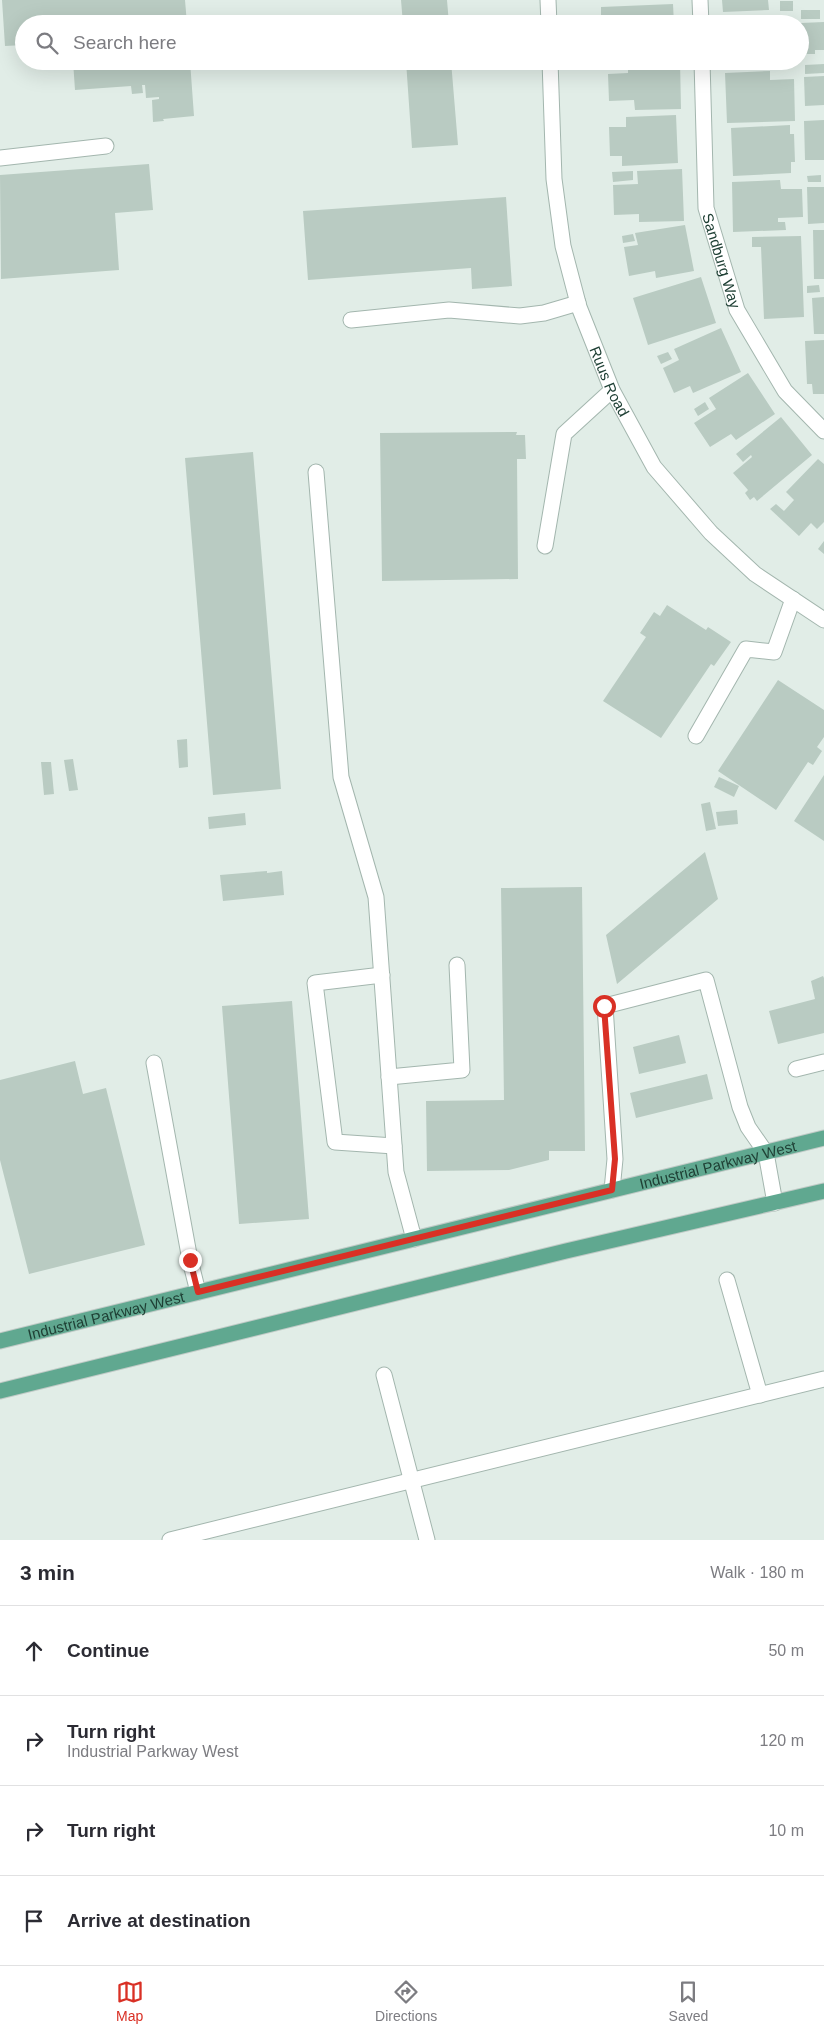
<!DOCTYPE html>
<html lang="en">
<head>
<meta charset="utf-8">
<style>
	:root { --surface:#fff; --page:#f7f7f7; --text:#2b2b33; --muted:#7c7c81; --line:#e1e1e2; --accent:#d93025 }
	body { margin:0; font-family:Arial,sans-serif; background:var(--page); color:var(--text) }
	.stop { position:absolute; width:15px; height:15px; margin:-11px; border:4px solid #d93025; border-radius:50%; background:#fff }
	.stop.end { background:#d93025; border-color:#fff; box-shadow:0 1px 5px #0008 }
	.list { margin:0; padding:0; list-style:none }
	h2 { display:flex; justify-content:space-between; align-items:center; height:65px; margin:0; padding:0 20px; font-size:21px }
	h2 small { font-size:16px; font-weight:400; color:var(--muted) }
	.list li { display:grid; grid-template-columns:32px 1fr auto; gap:15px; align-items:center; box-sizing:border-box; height:90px; padding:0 20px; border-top:1px solid var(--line) }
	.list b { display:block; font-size:19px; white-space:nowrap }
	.list p { margin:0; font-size:16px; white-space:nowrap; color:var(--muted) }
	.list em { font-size:16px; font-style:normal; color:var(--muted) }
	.icon { flex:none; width:28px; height:28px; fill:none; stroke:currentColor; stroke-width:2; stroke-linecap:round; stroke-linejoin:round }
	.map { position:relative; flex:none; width:824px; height:1540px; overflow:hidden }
	.search { position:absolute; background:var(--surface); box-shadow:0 5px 20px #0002; left:15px; right:15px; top:15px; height:55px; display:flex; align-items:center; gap:12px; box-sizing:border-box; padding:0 18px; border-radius:28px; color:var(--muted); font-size:19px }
	.sheet { height:425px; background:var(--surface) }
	nav { display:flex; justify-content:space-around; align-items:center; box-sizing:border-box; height:70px; border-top:1px solid var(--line); background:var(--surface); font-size:14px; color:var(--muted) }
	nav a { display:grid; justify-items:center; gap:2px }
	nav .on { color:var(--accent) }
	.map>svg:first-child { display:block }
	.building { fill:#b9cbc2 }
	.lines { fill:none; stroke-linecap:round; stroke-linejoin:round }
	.minor-casing { stroke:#a3b6ae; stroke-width:17 }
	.major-casing { stroke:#c0cac6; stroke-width:17 }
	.minor { stroke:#fff; stroke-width:15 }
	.major { stroke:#60a890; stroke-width:15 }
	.route { stroke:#d93025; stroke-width:6 }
	.labels { text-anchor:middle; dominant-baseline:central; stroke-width:5; stroke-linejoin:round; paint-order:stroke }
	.street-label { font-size:15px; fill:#1f4035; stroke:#f2f9f5 }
</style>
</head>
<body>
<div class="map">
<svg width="824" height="1540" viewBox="0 0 824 1540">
	<rect width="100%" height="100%" fill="#e1ede7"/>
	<path class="building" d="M2,0H185L187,24H24V45L5,46Z
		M401,0H447L449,24H403Z
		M722,0H768L769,10L723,12Z
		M780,1H793V11H780Z
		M673,4L674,24H601V7Z
		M801,10H820V19H801Z
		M770,16L771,24H724V18Z
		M824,22V50H815V54H806V51H802L800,47L801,23Z
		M73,61H190L194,116L163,119L164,121L153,122L152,100L159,99V97L146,98L145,85H142L143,93L132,94L131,86L75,90Z
		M406,61H451L458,145L412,148Z
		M615,61H625V67L615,68Z
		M628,61H680L681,109L635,110L634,100L609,101L608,74L628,73Z
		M725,61H796V64L725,67Z
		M824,64V73L805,74V65Z
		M770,71V80L794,79L795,121L727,123L725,73Z
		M824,76V105L805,106L804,77Z
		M676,115L678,163L622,166V156H610L609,127H626V117Z
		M824,120V160H805L804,121Z
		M790,125V134H794L795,162H791V173L733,176L731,128Z
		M149,164L153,210L115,213L119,270L1,279L0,175Z
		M682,169L684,221L639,222V214L614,215L613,185L638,184L637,171Z
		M633,171V180L613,182L612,172Z
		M821,175V182H808L807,176Z
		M780,180L781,189H802L803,217L778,218V222H785L786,230L733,232L732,182Z
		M807,187H824V223L808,224Z
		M506,197L512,286L472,289L471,268L308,280L303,211Z
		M685,225L694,271L656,278L655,271L629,276L624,247L638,245L635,233Z
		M813,230H824V279H814Z
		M633,234L635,241L623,243L622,236Z
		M801,236L804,317L764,319L761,247H752V237Z
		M701,277L716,323L648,345L633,298Z
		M819,285L820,292L807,293V286Z
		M824,297V334H814L812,298Z
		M721,328L741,372L693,393L690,386L674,393L663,368L679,360L674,349Z
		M824,340V394H813L812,384H807L805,341Z
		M668,352L672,359L661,364L657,356Z
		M748,373L775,414L736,440L731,434L710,447L694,423L716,409L709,398Z
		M705,402L709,409L698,416L694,409Z
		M781,417L812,455L757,501L754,497L750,500L745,493L748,490L733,473L752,457L751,455L743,462L736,454Z
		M517,432L516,435H525L526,459H517L518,579L382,581L380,433Z
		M253,452L281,789L213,795L185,458Z
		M818,459L824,464V522L817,529L811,523L799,536L770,509L776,504L784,511L794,500L786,492Z
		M824,541V554L818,549Z
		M667,605L706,630L708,627L731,642L714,666L711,664L661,738L603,701L646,637L640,633L654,612L660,616Z
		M778,680L824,710V737L817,747L822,751L813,765L808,762L776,810L718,771Z
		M187,739L188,767L179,768L177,740Z
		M73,759L78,790L69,791L64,760Z
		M41,762H51L54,794L44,795Z
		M824,775V841L794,821Z
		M719,777L739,786L734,797L714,787Z
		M710,802L716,829L706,831L701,804Z
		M737,810L738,824L718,826L716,812Z
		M245,813L246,825L209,829L208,817Z
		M705,852L718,899L617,984L606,935Z
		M267,871V873L282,871L284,895L223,901L220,875Z
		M582,887L585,1151H549V1160L509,1170L427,1171L426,1101L504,1100L501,888Z
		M823,976L824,978V1033L778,1044L769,1011L815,999L811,981Z
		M292,1001L309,1219L239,1224L222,1006Z
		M679,1035L686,1063L639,1074L633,1047Z
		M75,1061L83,1094L106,1088L145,1245L29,1274L0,1160V1080Z
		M707,1074L713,1099L636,1118L630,1093Z"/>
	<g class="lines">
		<defs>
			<g id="minor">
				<path d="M548,0L549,24"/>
				<path d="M700,0L701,24"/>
				<path id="s1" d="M550,61L554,179L563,246L579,307L612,390L654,467L711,533L755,574L824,620"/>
				<path id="s2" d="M702,61L706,208L737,310L785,391L824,431"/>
				<path d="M0,158L106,146"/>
				<path d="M351,320L449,310L520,316L544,313L578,303"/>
				<path d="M316,472L341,777L376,897L396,1172L414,1239"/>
				<path d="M545,546L564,434L612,390"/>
				<path d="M696,736L746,649L774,652L793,599"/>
				<path d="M382,975L315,983L335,1142L394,1146"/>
				<path d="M154,1063L190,1260L198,1292"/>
				<path d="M796,1069L824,1062"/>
				<path d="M389,1077L462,1070L457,965"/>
				<path d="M612,1190L615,1159L605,1006L706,980L740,1107L748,1127L766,1153L775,1203"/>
				<path d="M727,1280L760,1395"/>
				<path d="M384,1375L427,1540"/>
				<path d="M170,1540L824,1379"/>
			</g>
			<g id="major">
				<path id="s3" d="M0,1341L824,1138"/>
				<path d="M0,1391L566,1251L824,1191"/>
			</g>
		</defs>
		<use href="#minor" class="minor-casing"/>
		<use href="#major" class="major-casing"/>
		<use href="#minor" class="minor"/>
		<use href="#major" class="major"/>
	</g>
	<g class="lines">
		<path class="route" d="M190,1260L198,1292L612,1190L615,1159L604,1006"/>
	</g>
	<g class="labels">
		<g class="street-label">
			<text stroke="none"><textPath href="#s2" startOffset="202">Sandburg Way</textPath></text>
			<text stroke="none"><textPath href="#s1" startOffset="329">Ruus Road</textPath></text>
			<text stroke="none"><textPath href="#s3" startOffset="739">Industrial Parkway West</textPath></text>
			<text stroke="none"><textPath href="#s3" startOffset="109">Industrial Parkway West</textPath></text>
		</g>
	</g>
</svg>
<div class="stop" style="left:604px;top:1006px"></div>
<div class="stop end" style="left:190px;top:1260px"></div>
<div class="search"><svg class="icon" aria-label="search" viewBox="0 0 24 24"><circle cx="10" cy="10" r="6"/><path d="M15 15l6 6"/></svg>Search here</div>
</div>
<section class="sheet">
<h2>3 min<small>Walk · 180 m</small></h2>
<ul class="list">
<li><svg class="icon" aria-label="ahead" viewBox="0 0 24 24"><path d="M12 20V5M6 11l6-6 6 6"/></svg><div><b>Continue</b></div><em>50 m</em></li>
<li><svg class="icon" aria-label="right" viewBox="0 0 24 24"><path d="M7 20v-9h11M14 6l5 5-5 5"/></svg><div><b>Turn right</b><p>Industrial Parkway West</p></div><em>120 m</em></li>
<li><svg class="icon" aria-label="right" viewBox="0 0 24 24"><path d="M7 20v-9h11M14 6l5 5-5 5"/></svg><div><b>Turn right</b></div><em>10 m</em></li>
<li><svg class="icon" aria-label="arrive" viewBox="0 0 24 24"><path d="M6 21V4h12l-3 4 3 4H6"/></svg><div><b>Arrive at destination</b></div></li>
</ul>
</section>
<nav>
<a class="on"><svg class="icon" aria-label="map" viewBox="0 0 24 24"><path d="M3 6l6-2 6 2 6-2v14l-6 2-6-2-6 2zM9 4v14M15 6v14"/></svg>Map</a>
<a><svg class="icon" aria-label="directions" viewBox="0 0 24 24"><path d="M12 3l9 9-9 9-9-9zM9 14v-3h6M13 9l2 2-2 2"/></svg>Directions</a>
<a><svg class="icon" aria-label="saved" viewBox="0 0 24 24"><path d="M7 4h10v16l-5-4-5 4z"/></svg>Saved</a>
</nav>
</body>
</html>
